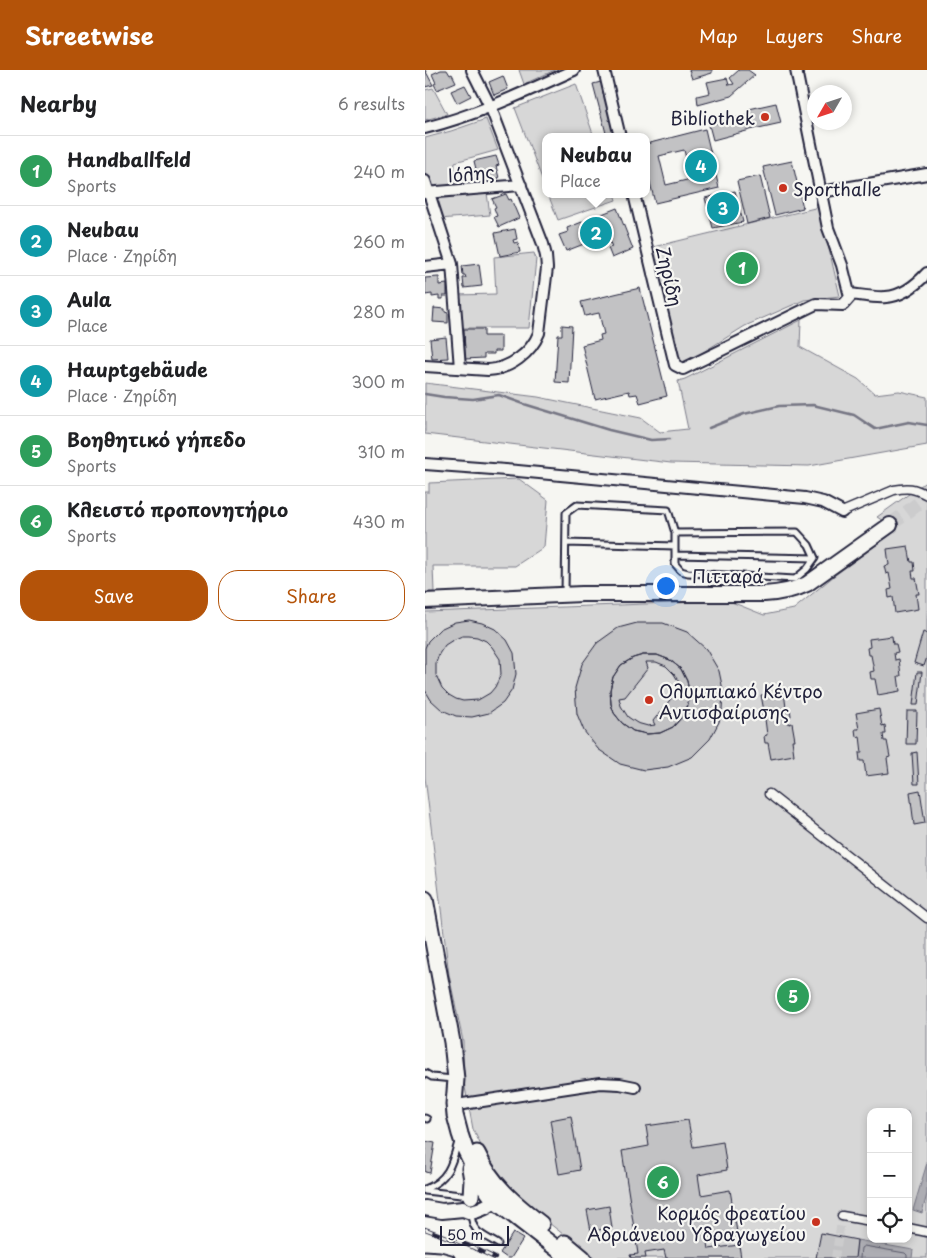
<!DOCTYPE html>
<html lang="en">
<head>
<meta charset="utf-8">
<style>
	:root { --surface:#fff; --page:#f2f2f2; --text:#202124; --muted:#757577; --line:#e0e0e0; --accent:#b45309 }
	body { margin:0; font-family:"Playpen Sans",sans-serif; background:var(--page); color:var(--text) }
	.controls { position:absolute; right:15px; bottom:15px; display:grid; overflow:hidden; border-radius:10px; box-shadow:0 2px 8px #0003 }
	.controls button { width:45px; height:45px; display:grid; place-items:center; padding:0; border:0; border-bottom:1px solid var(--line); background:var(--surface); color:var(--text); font:25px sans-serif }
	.compass { position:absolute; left:382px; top:15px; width:45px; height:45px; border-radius:50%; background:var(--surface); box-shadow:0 2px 8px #0003; rotate:231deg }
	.scale { position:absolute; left:15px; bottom:12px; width:69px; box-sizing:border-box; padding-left:5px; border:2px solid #22223b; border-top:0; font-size:14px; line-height:18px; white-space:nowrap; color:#22223b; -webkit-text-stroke:4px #f6f6f2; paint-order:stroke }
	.you { position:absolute; left:240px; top:515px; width:18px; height:18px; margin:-12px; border:4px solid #fff; border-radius:50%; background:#1a73e8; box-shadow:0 0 0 8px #1a73e833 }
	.badge { display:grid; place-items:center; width:32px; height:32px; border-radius:50%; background:var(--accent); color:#fff; font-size:16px; font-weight:700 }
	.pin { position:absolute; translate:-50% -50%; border:2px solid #fff; box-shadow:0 1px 5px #0006 }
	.popup { position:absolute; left:117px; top:63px; width:108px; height:65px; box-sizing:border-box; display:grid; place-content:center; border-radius:10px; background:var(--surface); filter:drop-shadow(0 1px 4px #0005); font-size:16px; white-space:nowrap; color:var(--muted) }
	.popup b { font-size:19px; color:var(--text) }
	.popup::after { content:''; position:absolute; left:50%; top:100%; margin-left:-10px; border:10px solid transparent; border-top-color:var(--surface) }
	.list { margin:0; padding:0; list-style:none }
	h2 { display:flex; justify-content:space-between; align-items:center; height:65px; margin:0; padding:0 20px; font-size:21px }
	h2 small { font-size:16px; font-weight:400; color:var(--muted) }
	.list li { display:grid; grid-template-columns:32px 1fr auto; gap:15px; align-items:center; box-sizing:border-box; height:70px; padding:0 20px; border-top:1px solid var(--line) }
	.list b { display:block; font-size:19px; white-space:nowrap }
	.list p { margin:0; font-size:16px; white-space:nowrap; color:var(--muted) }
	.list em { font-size:16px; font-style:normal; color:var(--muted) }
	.actions { display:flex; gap:10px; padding:15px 20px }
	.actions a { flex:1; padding:11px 0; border:1px solid var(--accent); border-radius:20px; text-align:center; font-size:18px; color:var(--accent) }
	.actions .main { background:var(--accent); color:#fff }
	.icon { flex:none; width:28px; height:28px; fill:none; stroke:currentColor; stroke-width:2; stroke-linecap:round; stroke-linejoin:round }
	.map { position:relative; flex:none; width:502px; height:1188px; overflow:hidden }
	header { display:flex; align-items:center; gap:30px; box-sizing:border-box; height:70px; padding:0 25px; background:var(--accent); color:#fff }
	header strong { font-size:24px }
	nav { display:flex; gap:28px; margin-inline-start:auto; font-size:18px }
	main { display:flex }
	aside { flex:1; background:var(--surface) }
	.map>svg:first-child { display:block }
	.green { fill:#d7d7d7; stroke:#7c7c89; fill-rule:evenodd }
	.water { fill:#adadb3; stroke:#757583 }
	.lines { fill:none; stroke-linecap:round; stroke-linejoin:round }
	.shore { stroke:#5a5a6b; stroke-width:1 }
	.stream { stroke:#757583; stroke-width:2.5 }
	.building { fill:#c2c2c4; stroke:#22223b; fill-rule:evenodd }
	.pedestrian-tunnel { stroke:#cccccd; stroke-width:8; stroke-dasharray:8 4; stroke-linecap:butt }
	.tertiary-tunnel { stroke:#cccccd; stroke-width:14; stroke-dasharray:14 7; stroke-linecap:butt }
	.service-casing { stroke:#22223b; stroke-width:9 }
	.pedestrian-casing { stroke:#22223b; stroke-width:11 }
	.minor-casing { stroke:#22223b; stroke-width:14 }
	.tertiary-casing { stroke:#22223b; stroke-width:18 }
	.secondary-casing { stroke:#22223b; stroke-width:19 }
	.service { stroke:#f6f6f2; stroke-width:5 }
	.pedestrian { stroke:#f6f6f2; stroke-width:8 }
	.minor { stroke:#f6f6f2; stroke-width:10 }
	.tertiary { stroke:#f6f6f2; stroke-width:14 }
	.secondary { stroke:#f6f6f2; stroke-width:15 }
	.rail-casing { stroke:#22223b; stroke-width:4.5 }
	.rail { stroke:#f6f6f2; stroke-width:2.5; stroke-dasharray:8; stroke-linecap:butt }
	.poi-dot { fill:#c8321e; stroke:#f6f6f2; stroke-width:2 }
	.labels { text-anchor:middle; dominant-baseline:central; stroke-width:4.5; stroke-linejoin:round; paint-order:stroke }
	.poi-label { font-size:18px; fill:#22223b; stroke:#f6f6f2; text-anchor:end }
	.street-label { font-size:18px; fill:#22223b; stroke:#f6f6f2 }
</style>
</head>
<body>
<header>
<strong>Streetwise</strong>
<nav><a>Map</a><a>Layers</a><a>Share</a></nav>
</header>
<main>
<aside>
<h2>Nearby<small>6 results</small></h2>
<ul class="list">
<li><span class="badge" style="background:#2e9e5b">1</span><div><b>Handballfeld</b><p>Sports</p></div><em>240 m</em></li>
<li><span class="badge" style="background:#0f9aa8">2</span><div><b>Neubau</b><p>Place · Ζηρίδη</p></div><em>260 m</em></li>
<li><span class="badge" style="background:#0f9aa8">3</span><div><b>Aula</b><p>Place</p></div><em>280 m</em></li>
<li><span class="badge" style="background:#0f9aa8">4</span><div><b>Hauptgebäude</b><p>Place · Ζηρίδη</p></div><em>300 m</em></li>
<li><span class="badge" style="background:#2e9e5b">5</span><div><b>Βοηθητικό γήπεδο</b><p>Sports</p></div><em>310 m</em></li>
<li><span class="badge" style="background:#2e9e5b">6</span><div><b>Κλειστό προπονητήριο</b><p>Sports</p></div><em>430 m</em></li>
</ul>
<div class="actions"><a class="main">Save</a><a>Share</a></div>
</aside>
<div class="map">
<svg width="502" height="1188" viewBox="0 0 502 1188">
	<rect width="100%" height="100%" fill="#f6f6f2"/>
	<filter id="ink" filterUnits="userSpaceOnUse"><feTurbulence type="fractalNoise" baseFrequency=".02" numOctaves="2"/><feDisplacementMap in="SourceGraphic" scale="10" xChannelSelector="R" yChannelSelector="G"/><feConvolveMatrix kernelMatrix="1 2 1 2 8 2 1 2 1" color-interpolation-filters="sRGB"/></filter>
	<g filter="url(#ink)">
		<path class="green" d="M94,0H130L99,14Z
			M151,14L169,67H121V119L90,38Z
			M8,18L22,44L0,50V20Z
			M61,49L73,80L30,92L29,117L3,120L0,108V68L26,61Z
			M62,123L65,145L14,149L7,128Z
			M123,124H189L191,130L133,150Z
			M394,137L415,226L379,230L320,256L259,294L252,284L228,177Z
			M109,183L111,189L104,258H34L32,225L71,224L69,187Z
			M376,250L375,277L433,309L450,324L474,321L502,327V375L384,396L246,393L0,364V313L113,327L216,348L235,362L263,359L253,311L260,309Z
			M94,409L123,430L119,477L90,496H8L9,522H0V422H4V413Z
			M502,411V1188H168L85,1122L65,1094L48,1059L39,1012L38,971L24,905L0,707V542L304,531L339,545L369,539L410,505L472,460L452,447ZM446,1042H483V1169H446Z"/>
		<path class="water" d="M502,1093V1124L497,1143L488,1140Z
			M432,1170L488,1180L487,1188H430Z"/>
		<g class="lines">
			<path class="shore" d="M435,1188L436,1178L439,1176L480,1183L482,1185V1188"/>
			<path class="stream" d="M0,324L19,327L48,329L74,325L99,334L184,360L226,370L245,369
				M284,358L319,344L354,336L388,335L429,345L450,359L484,352L502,355"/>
		</g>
		<path class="building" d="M0,0L8,15L0,17Z
			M16,0H22L25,5L27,4L31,12L12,20L9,14L11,13L7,4Z
			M264,0H287V3L267,9Z
			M314,0H323L330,5L306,26L273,35L272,26L285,23L282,12L302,8L304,15L309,14L305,8Z
			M78,6L83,19L69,25L64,12Z
			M176,12L190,66L187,67H182L168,14Z
			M40,15L46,26L32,33L26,21Z
			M351,33L356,53L329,59L324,39Z
			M325,44L329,59L288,70L284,55Z
			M280,59L294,118L230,133L221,96V74ZM259,80L266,109L241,115L234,86Z
			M71,86L74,95L71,96L74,108L66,111V109L49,110L47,100L51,99L49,91Z
			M367,91L378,138L350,145L338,97Z
			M335,106L345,148L322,154L312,111Z
			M310,121L318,152L288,158L280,128Z
			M81,124L84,130L86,129L94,148L74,157L69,147L72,146L69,138L71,137L67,129Z
			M192,138L208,179L187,188L183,178L187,177L182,165L141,181L134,165L143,162L142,158Z
			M90,159L92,169L88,170L89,173L93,172L95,182L75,186L70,163Z
			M54,194L57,216L39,218L38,208H41L40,205H38L37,196Z
			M14,207V215L22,214V226H18V229H14V226L7,227V224L0,225V208Z
			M215,218L242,326L215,333L212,324L205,325L204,321L170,329L157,275L176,270L175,265L179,264L174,243L160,246L156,232Z
			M9,238L20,239V242L23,243V253L8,252Z
			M137,255L147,256L144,313L130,312L133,265H137Z
			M39,259H59V266H76V281H69V284H59V288L40,289Z
			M21,267L23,288L7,289L5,269Z
			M483,476L486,492H489L490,501H487L488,508H491L494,524H491L493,539L470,543L468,527L464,528L463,520L467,519L464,503L461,504L459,496L464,495L462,479Z
			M44,550L57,553L70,559L82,570L89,583L91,604L87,620L78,633L64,643L47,647L31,646L17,640L6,630L0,620V578L3,571L15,559L30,552ZM37,566H44L52,567L61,571L67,577L75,589L76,604L70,617L65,623L53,630L38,631L31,629L24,625L17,618L11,605V593L14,584L20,575L28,570Z
			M212,553H238L262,562L281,579L294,601L298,620L297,640L294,652L285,669L267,687L243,697L219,700L195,694L173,679L159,661L152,644L150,618L157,594L172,573L193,558ZM218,585H232L245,590L256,599L262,611L264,621L263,635L257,647L248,657L235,663L222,664L208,661L197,653L189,643L186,634L185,620L188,607L196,595L208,588Z
			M498,562L502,564V587L499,596L489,593Z
			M467,566L468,574H471L473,582L469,583L470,590L474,589L476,606H473L475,621L453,625L450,609H446L445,602L449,601L446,585H443L442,578L445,577L444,569Z
			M218,585H232L245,590L256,599L262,611L264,621L263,635L257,647L248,657L235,663L222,664L208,661L197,653L189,643L186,634L185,620L188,607L196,595L208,588ZM221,592H231L241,596L249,604L255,614L256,621L253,620L228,651L230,655L223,656L212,653L203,647L196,636L194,628L200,627L223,598Z
			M492,602H497L493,635H488Z
			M359,622L361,638H365L366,646L363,647L364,654L367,653L370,670H367L369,685L346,689L343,673H340L339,666L342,665L340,649H336L335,642L339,641L336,625Z
			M454,639L457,656L460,655L461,664H458L459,671H462L465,687L462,688L464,703L441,706L439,691H435L434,683H437L435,666L431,667L430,659H434L431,643Z
			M482,641H492L491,674H481Z
			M492,682L494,714H489L487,683Z
			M495,720L500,753L489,755L485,722Z
			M146,1046L155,1100L134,1104L125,1050Z
			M263,1050L268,1077L298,1072L302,1100L273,1105L276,1125L305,1120L312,1162L282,1167L284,1179L314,1175L316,1188H241L239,1180L220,1183L221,1188H206L205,1185L213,1184L197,1081L224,1076L221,1056Z
			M0,1071L10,1073L5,1103L0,1102Z
			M184,1136L187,1158L166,1161L162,1140Z
			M88,1163L98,1169L86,1188H82L75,1183Z
			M396,1163L432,1170L430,1188H391Z"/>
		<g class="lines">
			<path class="pedestrian-tunnel" d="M410,1188L417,1146"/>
			<path class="tertiary-tunnel" d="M465,455L502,427"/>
			<defs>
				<path id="service" d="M141,473L250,476
					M250,485L390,488
					M140,525L141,443L152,435L243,440L250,463V494L256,501L263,503L370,509L382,499L390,488L384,475L372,462L250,463
					M0,1003L7,1007L28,1009
					M0,1048L2,1049
					M0,1119C23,1110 27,1094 33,1072
					M0,1121L45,1126
					M46,1143C47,1163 57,1164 73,1174
					M0,1184L15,1185L26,1188"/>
				<path id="pedestrian" d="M417,442L469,420C483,417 489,418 502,425
					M344,724L502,848
					M417,1146L446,1151
					M483,1158L502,1162"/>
				<path id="minor" d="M179,0L195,67
					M0,58C52,45 100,22 149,0
					M0,111L27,194L35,298
					M396,122L502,104
					M0,123L96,115
					M209,124L250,295L258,299L391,234L418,235L425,227L417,195L403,158L371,0
					M0,197L27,194
					M425,224C436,225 449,228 461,227C477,226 492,214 502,203
					M0,296L63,300C85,299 106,283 114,263L122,198L121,186L118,174L66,38L47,0
					M0,394L93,401L380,428L398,432L417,442
					M38,1034L175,1013L195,1014L210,1017"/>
				<path id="tertiary" d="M0,531L157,524H339C355,523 368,521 382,514L465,455
					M0,1138L17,1141L38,1139L46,1142C59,1139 69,1134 77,1123"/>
				<path id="secondary" d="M0,829L27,972L31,1009L29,1034L30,1045L35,1064L40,1079L56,1112L70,1131L144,1188
					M52,1083C66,1114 89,1133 116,1154
					M45,1098L47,1110L46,1126
					M140,1173L158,1188"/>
			</defs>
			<use href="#service" class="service-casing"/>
			<use href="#pedestrian" class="pedestrian-casing"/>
			<use href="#minor" class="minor-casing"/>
			<use href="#tertiary" class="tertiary-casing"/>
			<use href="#secondary" class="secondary-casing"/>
			<use href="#service" class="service"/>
			<use href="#pedestrian" class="pedestrian"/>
			<use href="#minor" class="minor"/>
			<use href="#tertiary" class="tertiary"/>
			<use href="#secondary" class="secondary"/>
			<defs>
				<path id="rail" d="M0,1159L45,1176L70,1188"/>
			</defs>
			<use href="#rail" class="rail-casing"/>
			<use href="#rail" class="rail"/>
		</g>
	</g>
	<g class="poi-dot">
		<circle cx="340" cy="47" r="5"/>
		<circle cx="358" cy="118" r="5"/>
		<circle cx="224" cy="630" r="5"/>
		<circle cx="391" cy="1152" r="5"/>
	</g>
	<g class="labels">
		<g class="poi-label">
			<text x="330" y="47">Bibliothek</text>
			<text x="368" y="118" text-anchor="start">Sporthalle</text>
			<text x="234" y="620" text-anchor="start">Ολυμπιακό Κέντρο<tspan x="234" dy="21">Αντισφαίρισης</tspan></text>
			<text x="381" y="1142">Κορμός φρεατίου<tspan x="381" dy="21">Αδριάνειου Υδραγωγείου</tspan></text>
		</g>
		<g class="street-label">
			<text transform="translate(46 103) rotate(-5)">Ιόλης</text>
			<text transform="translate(245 206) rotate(77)">Ζηρίδη</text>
			<text x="303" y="505">Πιτταρά</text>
		</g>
	</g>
</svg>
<div class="controls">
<button>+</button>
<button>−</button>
<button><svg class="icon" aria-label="locate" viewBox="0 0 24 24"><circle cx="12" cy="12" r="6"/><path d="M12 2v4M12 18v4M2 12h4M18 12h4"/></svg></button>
</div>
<svg class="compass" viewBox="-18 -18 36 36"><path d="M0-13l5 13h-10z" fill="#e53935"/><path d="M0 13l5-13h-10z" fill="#757577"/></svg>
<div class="scale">50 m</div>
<div class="you"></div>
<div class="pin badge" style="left:317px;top:198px;background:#2e9e5b">1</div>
<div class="pin badge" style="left:171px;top:163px;background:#0f9aa8">2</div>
<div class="popup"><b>Neubau</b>Place</div>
<div class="pin badge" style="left:298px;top:138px;background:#0f9aa8">3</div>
<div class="pin badge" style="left:276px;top:96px;background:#0f9aa8">4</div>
<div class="pin badge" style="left:368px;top:926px;background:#2e9e5b">5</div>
<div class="pin badge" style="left:238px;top:1112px;background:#2e9e5b">6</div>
</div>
</main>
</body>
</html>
